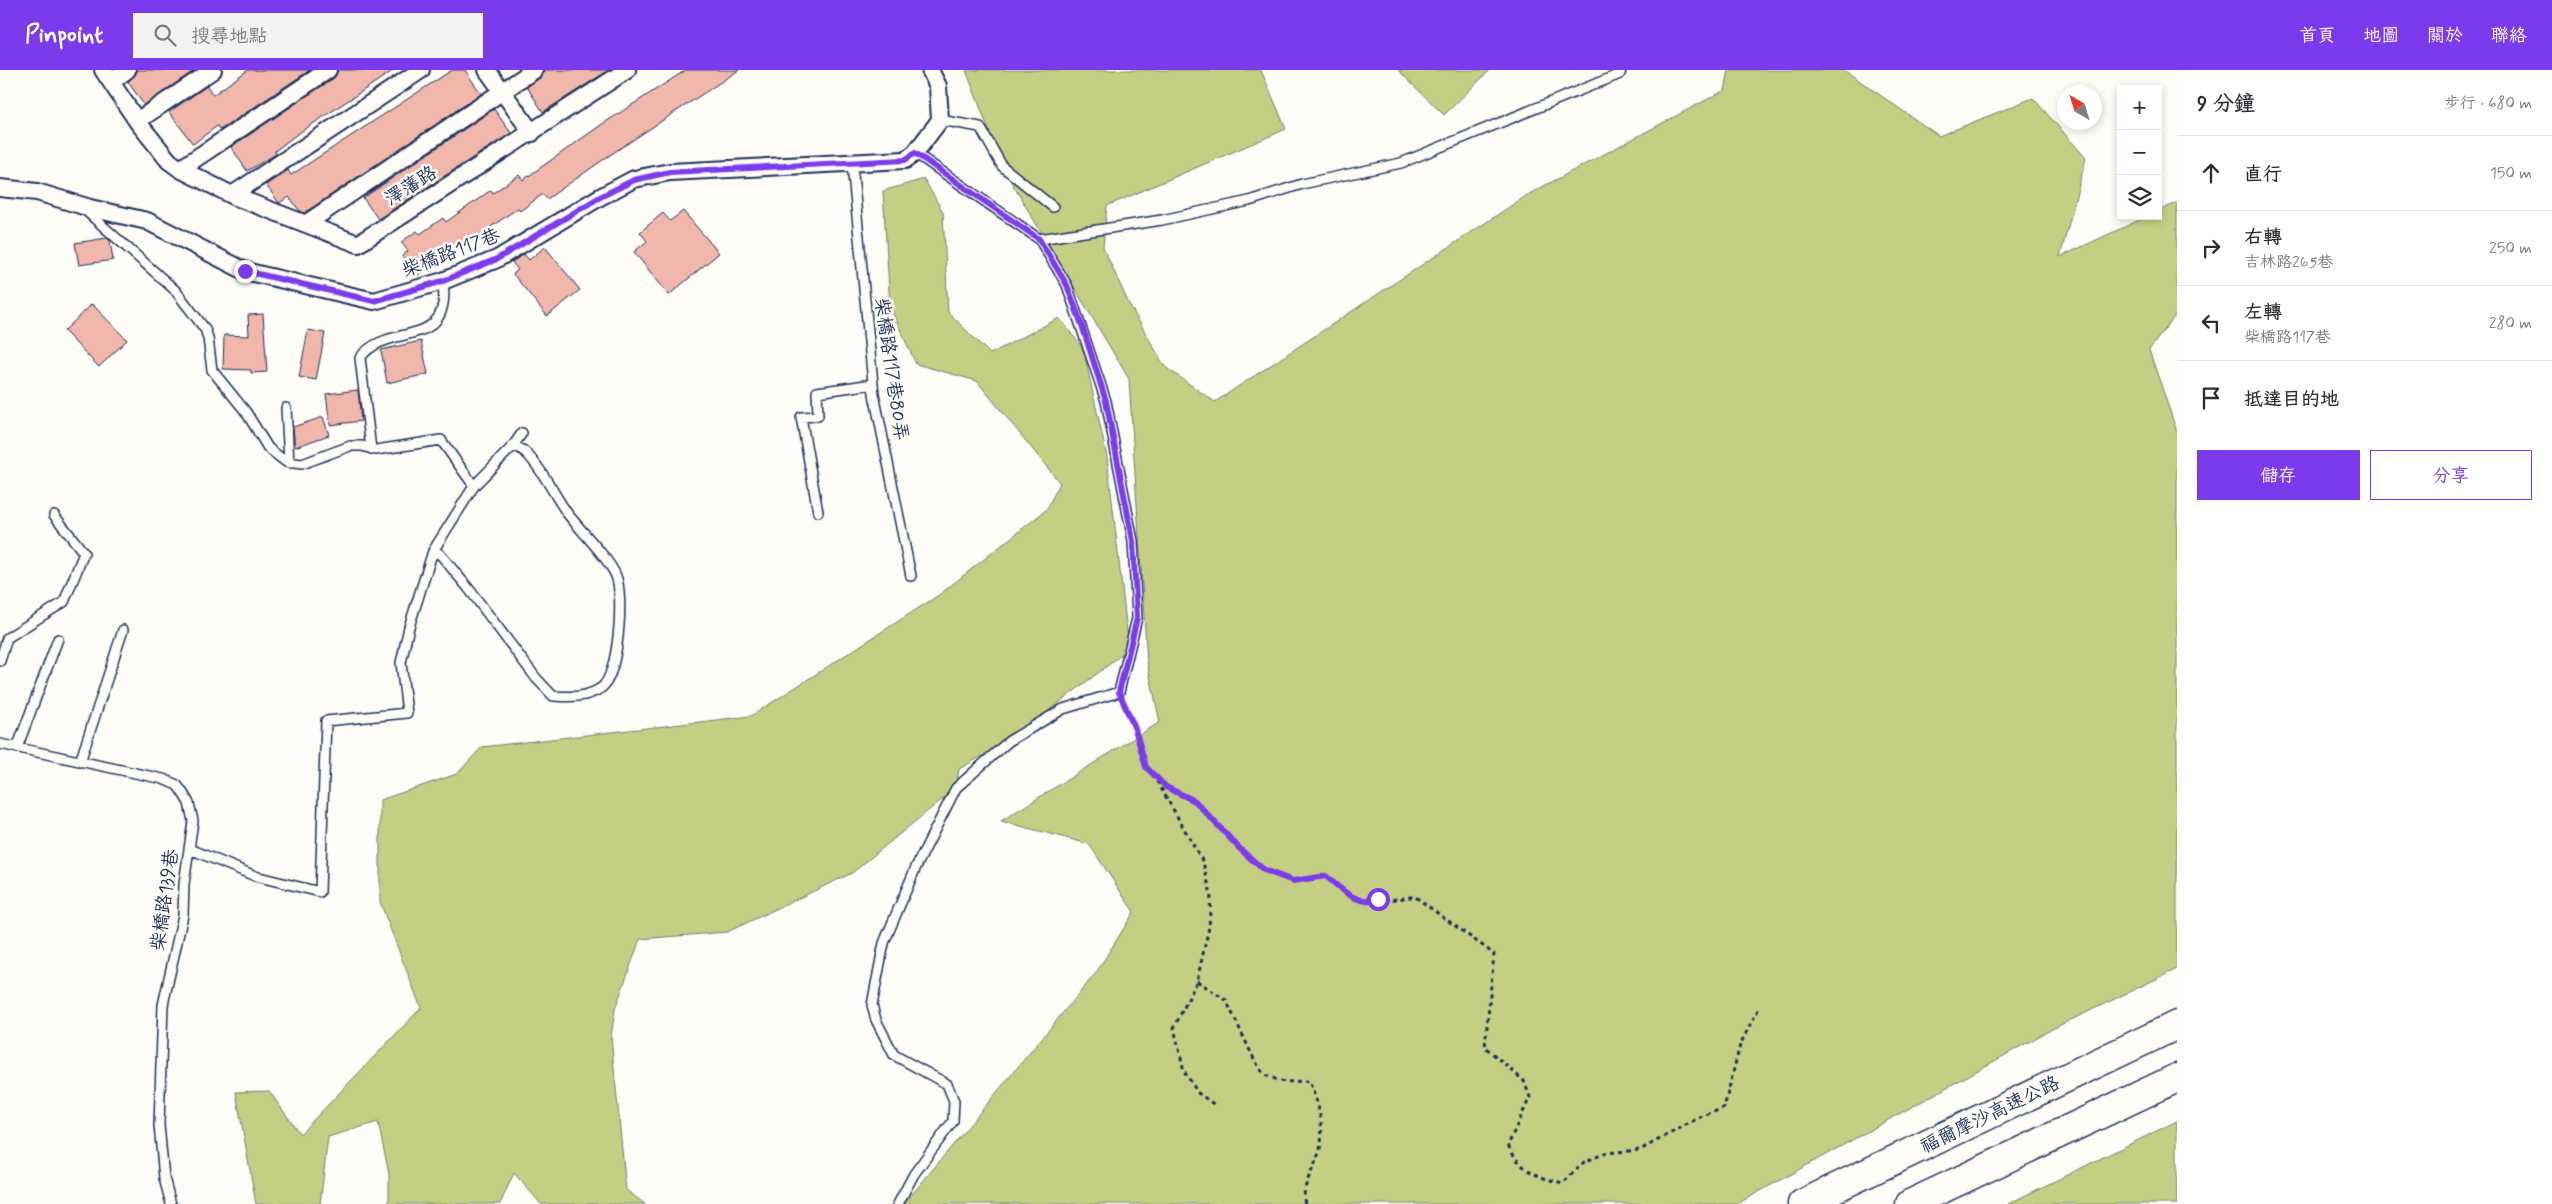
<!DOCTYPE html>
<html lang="zh-TW">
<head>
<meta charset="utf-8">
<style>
	:root { --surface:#fff; --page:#f2f2f3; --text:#2b2b33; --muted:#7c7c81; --line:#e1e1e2; --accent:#7c3aed }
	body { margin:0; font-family:Mynerve,"LXGW WenKai TC",sans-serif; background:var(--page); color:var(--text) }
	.controls { position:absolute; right:15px; top:15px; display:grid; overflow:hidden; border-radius:0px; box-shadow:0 2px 8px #0003 }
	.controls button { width:45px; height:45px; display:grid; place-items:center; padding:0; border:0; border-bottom:1px solid var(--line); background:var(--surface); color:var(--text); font:25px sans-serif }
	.compass { position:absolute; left:2057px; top:15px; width:45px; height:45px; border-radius:50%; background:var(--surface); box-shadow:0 2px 8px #0003; rotate:321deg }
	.stop { position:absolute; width:15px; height:15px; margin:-11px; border:4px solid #7c3aed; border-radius:50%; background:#fff }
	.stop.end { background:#7c3aed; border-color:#fff; box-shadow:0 1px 5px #0008 }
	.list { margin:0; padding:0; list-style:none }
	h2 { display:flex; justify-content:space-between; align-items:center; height:65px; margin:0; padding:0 20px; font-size:21px }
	h2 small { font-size:16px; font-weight:400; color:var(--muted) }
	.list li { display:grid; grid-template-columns:32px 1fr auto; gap:15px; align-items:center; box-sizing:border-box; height:75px; padding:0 20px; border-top:1px solid var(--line) }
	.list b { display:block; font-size:19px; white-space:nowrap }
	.list p { margin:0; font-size:16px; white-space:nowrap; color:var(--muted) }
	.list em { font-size:16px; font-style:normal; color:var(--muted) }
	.actions { display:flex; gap:10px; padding:15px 20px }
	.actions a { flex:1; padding:11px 0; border:1px solid var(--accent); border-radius:0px; text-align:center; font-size:18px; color:var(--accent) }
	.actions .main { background:var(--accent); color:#fff }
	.icon { flex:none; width:28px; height:28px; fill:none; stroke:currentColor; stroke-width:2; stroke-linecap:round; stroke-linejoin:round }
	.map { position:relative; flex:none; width:2177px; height:1134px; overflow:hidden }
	header { display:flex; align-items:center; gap:30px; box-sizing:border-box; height:70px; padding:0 25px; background:var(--accent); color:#fff }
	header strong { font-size:24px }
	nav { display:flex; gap:28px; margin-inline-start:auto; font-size:18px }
	.search { width:350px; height:45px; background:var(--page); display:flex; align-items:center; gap:12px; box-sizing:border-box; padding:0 18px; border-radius:0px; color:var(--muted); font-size:19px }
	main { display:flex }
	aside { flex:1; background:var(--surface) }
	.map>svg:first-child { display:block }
	.green { fill:#c5cf83; stroke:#707f70 }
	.building { fill:#f1b7aa; stroke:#1b2f5e }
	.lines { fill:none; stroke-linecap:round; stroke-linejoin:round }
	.lane-casing { stroke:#1b2f5e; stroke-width:12 }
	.street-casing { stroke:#1b2f5e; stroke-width:20 }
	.highway-casing { stroke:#1b2f5e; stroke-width:31 }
	.path { stroke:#1b2f5e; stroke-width:3; stroke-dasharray:4 4; stroke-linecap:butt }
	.lane { stroke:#fdfcf7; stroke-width:9 }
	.street { stroke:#fdfcf7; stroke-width:16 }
	.highway { stroke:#fdfcf7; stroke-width:28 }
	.route { stroke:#7c3aed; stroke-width:6 }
	.labels { text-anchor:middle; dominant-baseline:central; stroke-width:5; stroke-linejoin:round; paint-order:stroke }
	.street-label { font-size:19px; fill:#1b2f5e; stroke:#fdfcf7 }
</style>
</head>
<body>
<header>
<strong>Pinpoint</strong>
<div class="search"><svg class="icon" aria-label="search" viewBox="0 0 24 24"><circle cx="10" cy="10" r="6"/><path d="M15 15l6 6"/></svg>搜尋地點</div>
<nav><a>首頁</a><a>地圖</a><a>關於</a><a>聯絡</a></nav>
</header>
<main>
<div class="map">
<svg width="2177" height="1134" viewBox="0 0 2177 1134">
	<rect width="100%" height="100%" fill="#fdfcf7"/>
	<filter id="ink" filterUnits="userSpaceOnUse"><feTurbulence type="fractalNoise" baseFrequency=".02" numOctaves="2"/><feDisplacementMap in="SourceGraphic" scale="10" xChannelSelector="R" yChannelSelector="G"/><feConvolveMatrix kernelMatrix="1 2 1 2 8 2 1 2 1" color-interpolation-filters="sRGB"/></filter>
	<g filter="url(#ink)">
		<path class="green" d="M966,0H1261L1286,59L1107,136L1103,177L1129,234L1165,297L1215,332L1529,124L1725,20L1729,0H1844L1939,66L2033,28L2086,88L2060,187L2148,146H2158V141L2177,133V243L2149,280L2177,362V899L2052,959L1737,1134H904L1096,903L1134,842L1089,774L1001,751L1160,652L1147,592L1129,309L1004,100Z
			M1398,0H1490L1444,45Z
			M924,109L943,142L948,242L990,284L1059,248L1083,278L1107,387L1129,579L1009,671L959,699L956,718L852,803L727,862L640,869L615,939L611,967L626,1120L645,1134H541L514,1103L500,1134H389V1104L378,1052L328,1067L320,1134H256L236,1022L269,1021L300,1064L421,938L380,832V730L457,704L482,677L751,646L939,525L1046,440L1060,413L977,311L916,294L890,237L883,121Z
			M2177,1051V1134H2008Z"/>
		<path class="building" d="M137,0H195L144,35L128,12L136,4Z
			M248,0H310L220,60L217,56L193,74L169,42L207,16L213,25Z
			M338,0H394L293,67L275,81L276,84L247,101L231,77L334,8Z
			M452,0H465L481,24L304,143L299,140L289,127L279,133L266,115L288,100L291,105Z
			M544,0H609L543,42L527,17L540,8Z
			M686,0H739L610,85L547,129L543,124L520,141L518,138L469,172L466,168L417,206L402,186L408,181L401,172L417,161L420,164L443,148L446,152L491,120L493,123L519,105L523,110L601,55Z
			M494,39L511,63L378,149L363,128Z
			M683,141L719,183L669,225L634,182L647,171L640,162L663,143L670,151Z
			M107,168L110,171L113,190L79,195L75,173Z
			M545,177L580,220L547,246L513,204L518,200L512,192L524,184L529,190Z
			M92,234L127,270L99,297L64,261Z
			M263,244L267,302L251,303V300L223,299L224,265L249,266L248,245Z
			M308,260L325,263L316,310L299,307Z
			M421,271L428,304L387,313L381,280Z
			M358,320L361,351L330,355L326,324Z
			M323,347L329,365L295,377L293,357Z"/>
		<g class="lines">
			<defs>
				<path id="lane" d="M940,50L980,57L1002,96L1053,137
					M852,94L874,324L911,506
					M86,141L175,220L205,259L208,268L212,300L246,342L268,378L286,392L302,394L350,376H362L376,380L441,370L474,416
					M1039,169L1162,150L1249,131L1302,114L1401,93L1620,4L1621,0
					M286,338L289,393
					M371,379L360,288C388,250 452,283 443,211
					M818,442L801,347L818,346L817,322L873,314
					M433,481L440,484L469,519L536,608L553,626C570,627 586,628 601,618C619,606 624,525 616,506C609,488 580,460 567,443C553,423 542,398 524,381C521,379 517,377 513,376
					M0,591L7,568L64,532L84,483L54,445
					M0,674L163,709L177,715L181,720L189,733L193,751L184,814L183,845L163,935L159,1055L164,1108L171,1134
					M17,678L58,569
					M80,692L123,560
					M190,779L255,806L320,822L326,651L407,643L401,593L409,557L433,481L474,416L513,376L522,363
					M898,1134L914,1104L953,1051L954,1031L947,1014L894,985L876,950L872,935L884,873L916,797L956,718L1009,671L1063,639L1119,622L1137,548L1133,471L1106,331L1067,215L1039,169L915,83"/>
				<path id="street" d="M103,0L137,51L169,91L180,99L236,127L358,174L627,0
					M487,0L532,63
					M111,12L127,0
					M137,51L213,0
					M180,99L328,0
					M0,118L37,122L90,138L147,151L245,201L374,231L443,211L497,189L600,127L634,109L670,102L905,90L915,83L940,50L938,16L930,0
					M232,125L421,0
					M307,153L534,0"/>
				<path id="highway" d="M1802,1134L2177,955
					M1910,1134L2177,1008"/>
			</defs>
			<use href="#lane" class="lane-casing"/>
			<use href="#street" class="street-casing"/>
			<use href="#highway" class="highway-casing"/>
			<path class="path" d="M1123,632L1135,659L1146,697L1165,717L1195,731L1240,779L1264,800L1293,811L1326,805L1343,822L1365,832C1382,828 1397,831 1414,826L1494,884L1485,977L1524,1011L1530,1027L1508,1075C1521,1101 1536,1107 1563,1113L1584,1092L1606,1083L1640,1080L1700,1047L1724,1038L1740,975L1759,938
				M1157,711L1203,792L1211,825L1209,857L1197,911L1174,958L1184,1001L1198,1023L1215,1035
				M1197,911L1226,930L1254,989L1264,1005L1284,1012L1309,1011C1318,1033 1325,1055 1320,1079C1316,1097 1300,1116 1305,1134"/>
			<use href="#lane" class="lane"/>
			<use href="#street" class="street"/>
			<use href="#highway" class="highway"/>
		</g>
	</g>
	<g class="lines" filter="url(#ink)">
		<path class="route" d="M245,201L374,231L443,211L497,189L600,127L634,110L670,102L905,90L915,83L1039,169L1067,215L1083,258L1106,331L1133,471L1137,548L1119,622L1135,659L1146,697L1166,717L1195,731L1240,779L1264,800L1293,811L1326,806C1342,820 1355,835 1378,829"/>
	</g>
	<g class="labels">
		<g class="street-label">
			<text transform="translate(411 116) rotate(-32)">澤藩路</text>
			<text transform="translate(451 183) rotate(-21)">柴橋路117巷</text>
			<text transform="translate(891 299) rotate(82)">柴橋路117巷80弄</text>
			<text transform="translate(165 830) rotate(-82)">柴橋路139巷</text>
			<text transform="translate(1990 1045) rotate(-26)">福爾摩沙高速公路</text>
		</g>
	</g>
</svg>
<div class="controls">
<button>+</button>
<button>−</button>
<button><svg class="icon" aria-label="layers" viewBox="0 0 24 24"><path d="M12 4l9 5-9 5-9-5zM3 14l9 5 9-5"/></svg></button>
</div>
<svg class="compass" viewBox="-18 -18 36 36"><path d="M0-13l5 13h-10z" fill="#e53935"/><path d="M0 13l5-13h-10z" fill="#7c7c81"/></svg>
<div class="stop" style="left:1378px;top:829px"></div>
<div class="stop end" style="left:245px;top:201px"></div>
</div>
<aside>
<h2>9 分鐘<small>步行 · 680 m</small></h2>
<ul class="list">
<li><svg class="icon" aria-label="ahead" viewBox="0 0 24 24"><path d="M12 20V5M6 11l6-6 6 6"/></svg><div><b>直行</b></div><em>150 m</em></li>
<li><svg class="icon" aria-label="right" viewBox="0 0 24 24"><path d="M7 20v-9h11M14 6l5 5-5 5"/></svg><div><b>右轉</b><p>吉林路265巷</p></div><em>250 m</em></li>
<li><svg class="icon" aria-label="left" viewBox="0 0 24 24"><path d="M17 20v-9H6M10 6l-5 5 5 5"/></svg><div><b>左轉</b><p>柴橋路117巷</p></div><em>280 m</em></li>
<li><svg class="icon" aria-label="arrive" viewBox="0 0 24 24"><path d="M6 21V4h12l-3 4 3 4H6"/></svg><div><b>抵達目的地</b></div></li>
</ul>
<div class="actions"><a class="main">儲存</a><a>分享</a></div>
</aside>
</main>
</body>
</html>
